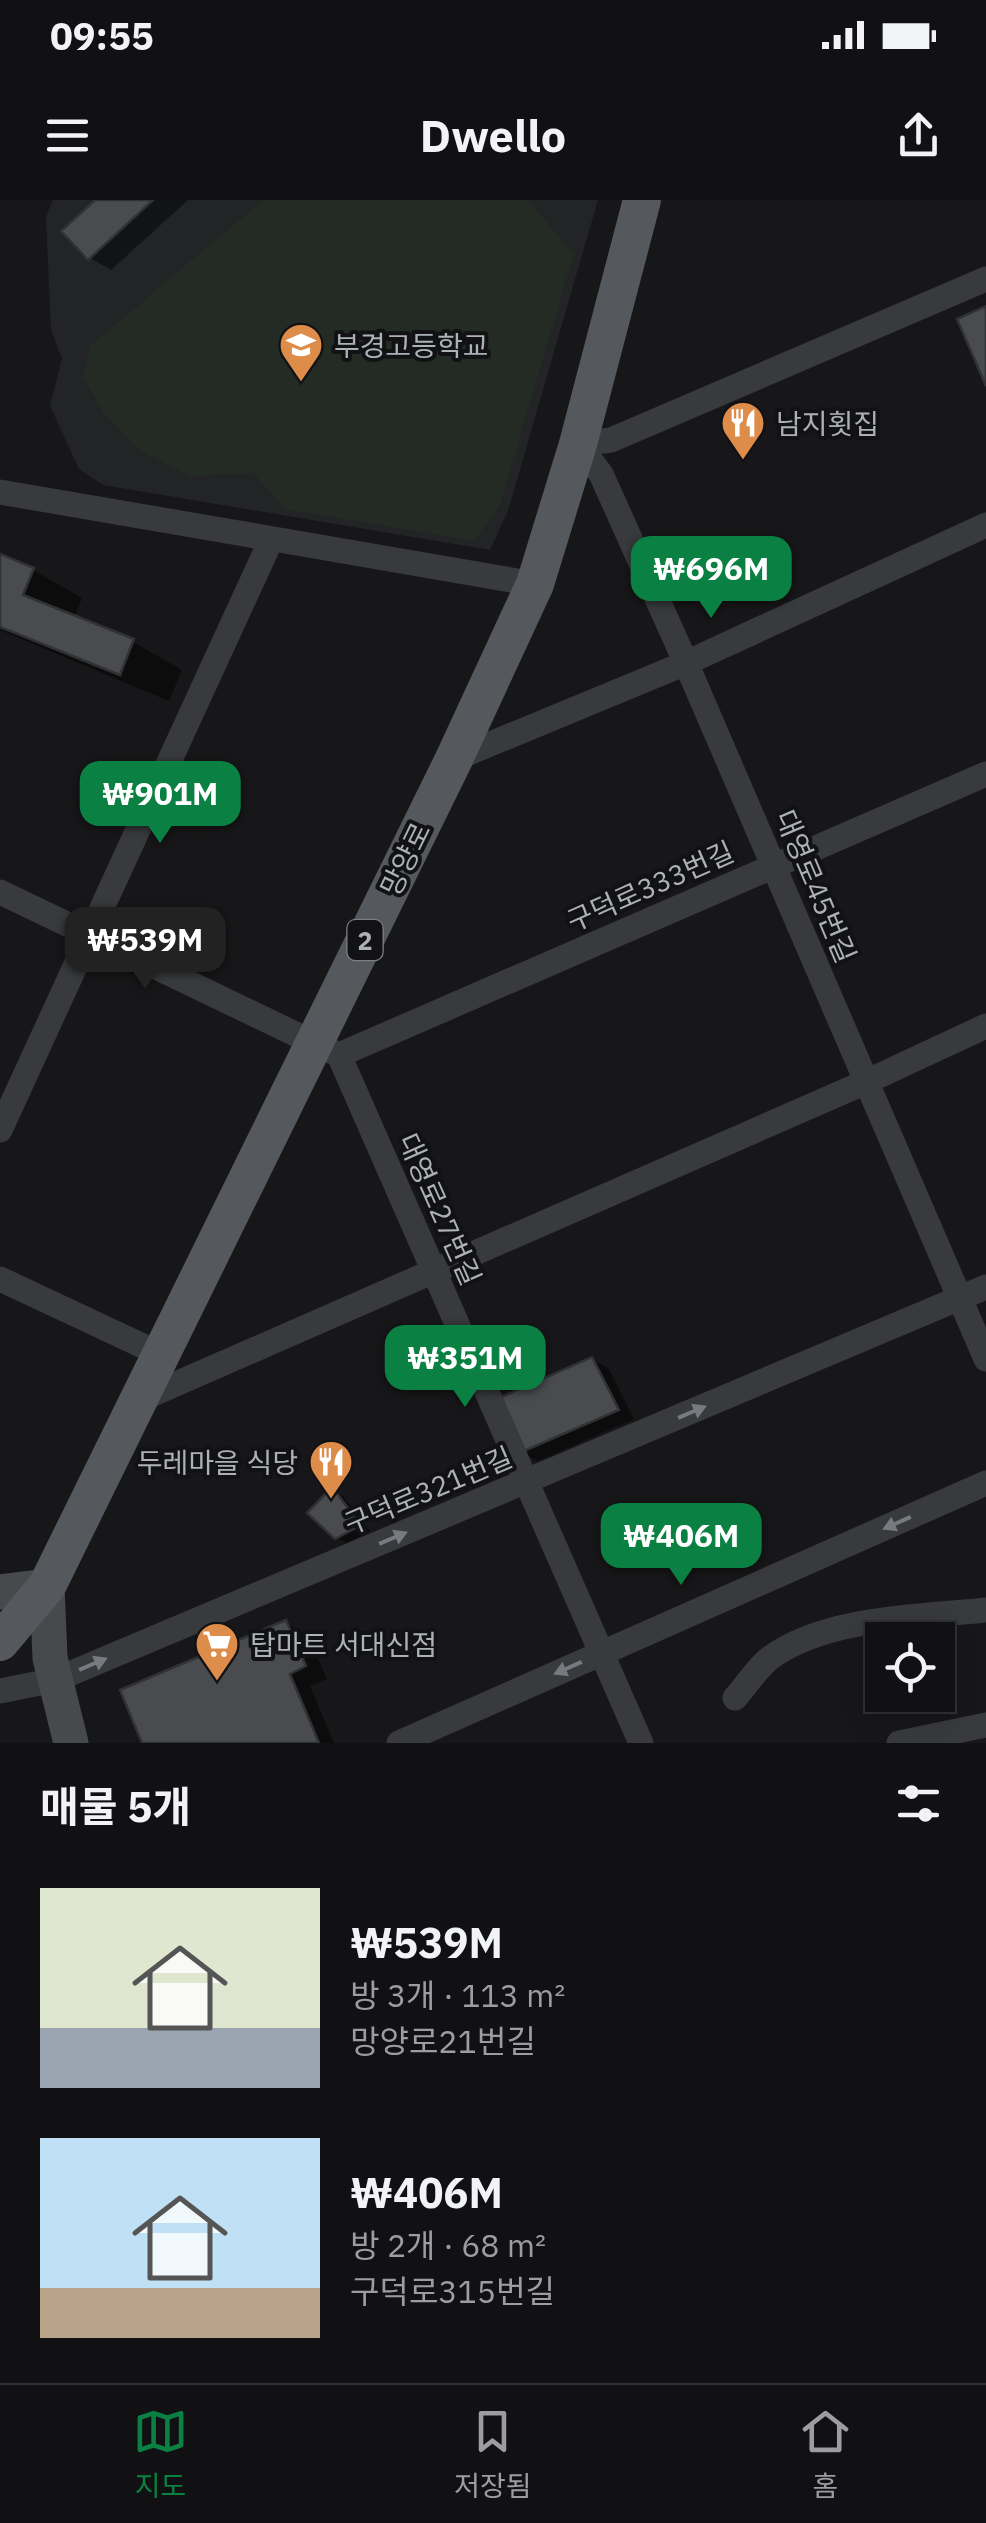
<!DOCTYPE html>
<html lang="ko">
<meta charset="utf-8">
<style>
body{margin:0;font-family:"IBM Plex Sans","Noto Sans KR",sans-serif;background:#1e1f21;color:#f1f3f6;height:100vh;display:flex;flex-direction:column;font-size:38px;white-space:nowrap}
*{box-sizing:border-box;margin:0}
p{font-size:32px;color:#9c9da0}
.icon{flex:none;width:55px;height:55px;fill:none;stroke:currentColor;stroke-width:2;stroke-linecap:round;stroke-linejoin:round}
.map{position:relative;height:1543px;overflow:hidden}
.panel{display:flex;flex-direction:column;background:#111113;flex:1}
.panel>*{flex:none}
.buttons{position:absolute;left:865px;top:1422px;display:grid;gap:20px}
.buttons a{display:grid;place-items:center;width:90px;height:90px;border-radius:0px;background:#111113;box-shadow:0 5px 25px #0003,0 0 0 2px #303133;font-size:50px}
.price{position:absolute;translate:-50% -85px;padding:0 22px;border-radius:20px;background:#0b8043;color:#fff;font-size:32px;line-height:65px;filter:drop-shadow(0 2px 5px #0008)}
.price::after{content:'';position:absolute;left:50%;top:60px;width:30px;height:22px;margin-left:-15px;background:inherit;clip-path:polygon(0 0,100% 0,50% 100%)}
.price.on{background:#222;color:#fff}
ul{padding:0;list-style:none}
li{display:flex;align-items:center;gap:30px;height:250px;padding:0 40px}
li span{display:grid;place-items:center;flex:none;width:280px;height:200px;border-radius:0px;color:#555}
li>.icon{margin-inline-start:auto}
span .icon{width:120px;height:120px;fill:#fffc;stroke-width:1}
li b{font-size:42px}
h2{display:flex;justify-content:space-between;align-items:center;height:120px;padding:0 40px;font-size:42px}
.status{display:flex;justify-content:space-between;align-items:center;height:70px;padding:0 50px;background:#111113;direction:ltr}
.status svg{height:28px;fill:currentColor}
header{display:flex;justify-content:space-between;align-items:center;height:130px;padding:0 40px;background:#111113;font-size:45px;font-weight:700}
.menu{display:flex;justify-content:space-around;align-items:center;height:140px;border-top:2px solid #303133;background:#111113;font-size:28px;color:#9c9da0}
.menu a{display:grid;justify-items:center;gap:5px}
.menu .on{color:#0b8043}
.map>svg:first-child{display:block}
</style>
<div class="status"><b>09:55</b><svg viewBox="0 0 49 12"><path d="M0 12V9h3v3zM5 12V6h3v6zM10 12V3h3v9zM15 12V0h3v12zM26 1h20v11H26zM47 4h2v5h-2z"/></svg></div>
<header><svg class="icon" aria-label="menu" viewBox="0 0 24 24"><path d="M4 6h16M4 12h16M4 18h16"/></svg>Dwello<svg class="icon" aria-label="share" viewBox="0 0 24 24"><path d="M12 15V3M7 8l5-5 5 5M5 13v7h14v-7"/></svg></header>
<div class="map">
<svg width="986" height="1543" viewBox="0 0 986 1543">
<rect width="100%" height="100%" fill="#171719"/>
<path fill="#232426" d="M53,0H598L508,311L490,350L103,285L79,269L50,206L62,159L51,130L46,17Z"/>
<path fill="#242a24" d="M263,0H528L574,54L499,308L474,341L285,309L253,273L190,276L139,250L103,213L83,176L91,145Z"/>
<path fill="#0007" d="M99,0H188L111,70L90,58Z
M0,357L33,370L82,398L74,418L133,442L182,470L169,501L0,430Z
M592,1159L609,1169L634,1219L538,1261L521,1252Z
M332,1290L343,1296L370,1331L347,1343L336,1337Z
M286,1423L308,1436L327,1479L310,1486L334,1543H145Z"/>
<path fill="#494b4e" stroke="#313234" stroke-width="2.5" d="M95,0H153L88,60L61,31Z
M986,106V186L957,119Z
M0,354L34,368L23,395L134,439L120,475L0,427Z
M592,1157L619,1210L519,1253L499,1198Z
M332,1287L361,1325L335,1339L307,1313Z
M286,1420L306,1466L290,1474L319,1543H142L120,1490Z"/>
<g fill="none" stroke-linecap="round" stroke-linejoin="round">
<path stroke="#383a3d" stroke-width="25" d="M986,79L611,240L578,244L601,274L686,463L986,1159
M0,292L535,384
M454,559L686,463L986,325
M0,692L339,855L641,1543
M339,855L986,574
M0,930L271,340
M0,1079L160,1154
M137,1201L868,881L986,826
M0,1491L55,1480L986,1087
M735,1498C746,1486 757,1468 770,1458C826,1417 919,1417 986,1410
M399,1543L986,1283
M899,1543L986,1525"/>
<path stroke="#474a4d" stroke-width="35" d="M0,1392L47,1386L50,1458L71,1543"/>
<path stroke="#55585c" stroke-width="38" d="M0,1442L47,1386L454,559L535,384L578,244L642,0"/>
</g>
<defs><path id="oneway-solid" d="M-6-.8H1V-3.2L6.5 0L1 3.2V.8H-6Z" transform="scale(2.5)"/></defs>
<g fill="#777b80">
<use href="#oneway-solid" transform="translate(692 1212) rotate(-23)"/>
<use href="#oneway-solid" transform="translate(897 1323) rotate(156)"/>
<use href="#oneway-solid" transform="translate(393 1338) rotate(-23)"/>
<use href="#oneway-solid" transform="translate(93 1464) rotate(-23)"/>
<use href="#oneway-solid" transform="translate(568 1468) rotate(156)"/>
</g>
<defs>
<symbol id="school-pin" viewBox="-11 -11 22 30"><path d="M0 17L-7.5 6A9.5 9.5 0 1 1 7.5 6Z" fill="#de8c4a" stroke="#121214"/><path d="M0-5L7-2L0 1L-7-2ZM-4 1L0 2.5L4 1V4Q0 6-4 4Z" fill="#fff"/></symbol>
<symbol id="restaurant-pin" viewBox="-11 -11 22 30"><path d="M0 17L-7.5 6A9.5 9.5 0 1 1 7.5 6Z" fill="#de8c4a" stroke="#121214"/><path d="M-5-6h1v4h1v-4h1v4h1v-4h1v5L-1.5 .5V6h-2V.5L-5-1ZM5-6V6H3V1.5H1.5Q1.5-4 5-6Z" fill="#fff"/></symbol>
<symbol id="supermarket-pin" viewBox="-11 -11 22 30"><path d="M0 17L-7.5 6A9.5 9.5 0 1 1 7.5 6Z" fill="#de8c4a" stroke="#121214"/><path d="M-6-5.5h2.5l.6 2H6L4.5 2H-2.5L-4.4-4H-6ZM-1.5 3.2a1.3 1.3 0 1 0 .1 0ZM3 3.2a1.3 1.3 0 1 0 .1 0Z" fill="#fff"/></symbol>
</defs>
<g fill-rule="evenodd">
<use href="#school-pin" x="276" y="120" width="50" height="68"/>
<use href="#restaurant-pin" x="718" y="198" width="50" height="68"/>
<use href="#restaurant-pin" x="306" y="1237" width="50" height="68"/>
<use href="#supermarket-pin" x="192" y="1419" width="50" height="68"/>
</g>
<g text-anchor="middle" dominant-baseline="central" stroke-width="8" stroke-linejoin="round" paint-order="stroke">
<rect fill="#121214" stroke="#7d8186" stroke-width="2.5" x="347.5" y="720" width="35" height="40" rx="8"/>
<g font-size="25" font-weight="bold" fill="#abb1b7">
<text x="365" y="740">2</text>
</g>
<g font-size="28" fill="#abb1b7" stroke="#121214" text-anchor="start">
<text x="334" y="145">부경고등학교</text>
<text x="776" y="223">남지횟집</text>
<text x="298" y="1262" text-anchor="end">두레마을 식당</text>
<text x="250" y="1444">탑마트 서대신점</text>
</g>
<g font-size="28" fill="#abb1b7" stroke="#121214">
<text transform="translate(405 659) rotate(-64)">망양로</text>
<text transform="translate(650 686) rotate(-24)">구덕로333번길</text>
<text transform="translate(816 686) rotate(67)">대영로45번길</text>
<text transform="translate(440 1009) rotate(66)">대영로27번길</text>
<text transform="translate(428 1290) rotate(-23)">구덕로321번길</text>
</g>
</g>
</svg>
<div class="buttons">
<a><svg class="icon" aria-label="locate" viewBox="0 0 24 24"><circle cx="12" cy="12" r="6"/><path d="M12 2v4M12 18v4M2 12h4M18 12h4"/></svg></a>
</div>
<b class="price" style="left:711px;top:421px">₩696M</b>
<b class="price" style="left:160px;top:646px">₩901M</b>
<b class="price on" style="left:145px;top:792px">₩539M</b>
<b class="price" style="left:465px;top:1210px">₩351M</b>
<b class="price" style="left:681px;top:1388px">₩406M</b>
</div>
<section class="panel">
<h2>매물 5개<svg class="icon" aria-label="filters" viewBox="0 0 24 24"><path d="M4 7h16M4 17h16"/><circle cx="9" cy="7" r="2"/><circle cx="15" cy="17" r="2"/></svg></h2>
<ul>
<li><span style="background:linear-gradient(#dfe7d0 70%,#9aa5b1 0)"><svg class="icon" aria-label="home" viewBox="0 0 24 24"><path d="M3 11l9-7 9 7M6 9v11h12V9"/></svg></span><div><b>₩539M</b><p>방 3개 · 113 m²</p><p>망양로21번길</p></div></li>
<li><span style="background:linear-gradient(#bfe0f5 75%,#b9a48a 0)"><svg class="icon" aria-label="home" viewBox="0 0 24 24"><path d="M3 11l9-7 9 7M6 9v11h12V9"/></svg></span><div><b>₩406M</b><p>방 2개 · 68 m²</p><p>구덕로315번길</p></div></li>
</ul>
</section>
<nav class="menu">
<a class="on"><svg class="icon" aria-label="map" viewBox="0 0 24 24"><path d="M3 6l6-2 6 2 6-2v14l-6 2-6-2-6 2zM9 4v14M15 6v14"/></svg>지도</a>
<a><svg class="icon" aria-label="saved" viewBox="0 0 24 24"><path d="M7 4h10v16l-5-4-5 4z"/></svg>저장됨</a>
<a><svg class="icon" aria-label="home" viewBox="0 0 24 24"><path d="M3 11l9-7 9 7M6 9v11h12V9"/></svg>홈</a>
</nav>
